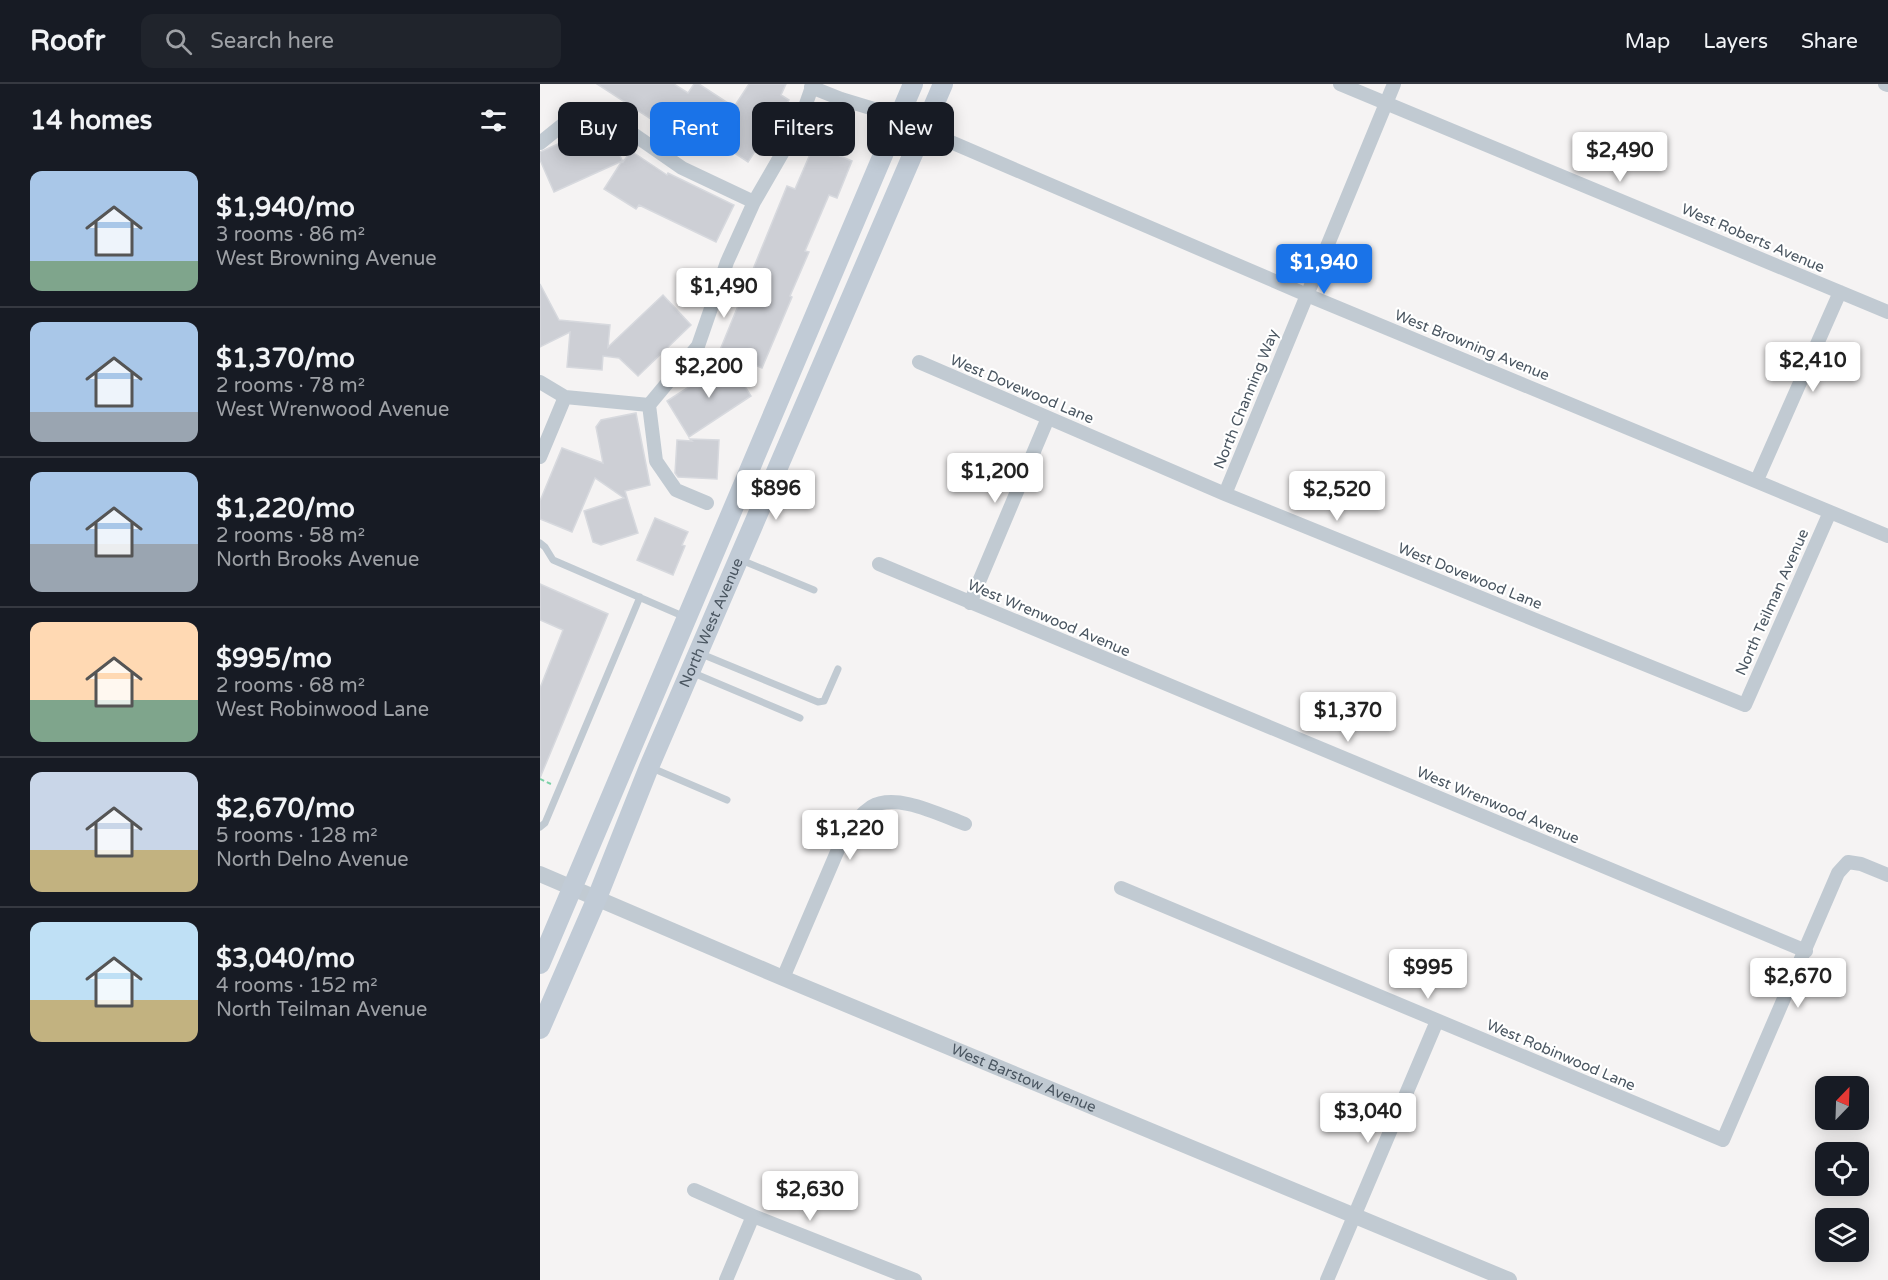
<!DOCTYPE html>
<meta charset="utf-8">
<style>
body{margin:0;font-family:"Varela Round",sans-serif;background:#20242c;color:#f1f3f6;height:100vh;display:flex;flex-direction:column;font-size:22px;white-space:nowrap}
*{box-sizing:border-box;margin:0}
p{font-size:20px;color:#9ea1a6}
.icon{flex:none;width:33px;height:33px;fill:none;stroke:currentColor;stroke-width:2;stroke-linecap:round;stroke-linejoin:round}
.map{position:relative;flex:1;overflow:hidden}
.panel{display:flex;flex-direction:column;background:#171b24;width:540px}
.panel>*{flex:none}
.top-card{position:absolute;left:18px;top:18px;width:570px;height:54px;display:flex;gap:12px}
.needle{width:39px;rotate:23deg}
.controls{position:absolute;left:1275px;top:992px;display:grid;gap:12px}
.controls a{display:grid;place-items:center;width:54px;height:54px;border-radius:12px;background:#171b24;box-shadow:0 3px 15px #0003;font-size:30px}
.price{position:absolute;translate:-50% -51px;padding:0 14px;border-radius:6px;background:#fff;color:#222;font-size:20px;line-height:39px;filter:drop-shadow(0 2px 3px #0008)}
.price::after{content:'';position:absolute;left:50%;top:36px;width:18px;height:14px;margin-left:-9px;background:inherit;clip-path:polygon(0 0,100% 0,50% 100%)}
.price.current{background:#1a73e8;color:#fff}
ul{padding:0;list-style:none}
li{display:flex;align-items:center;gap:18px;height:150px;padding:0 30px}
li+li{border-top:2px solid #363941}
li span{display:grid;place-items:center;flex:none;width:168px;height:120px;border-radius:12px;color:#555}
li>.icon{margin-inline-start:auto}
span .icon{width:72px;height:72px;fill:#fffc;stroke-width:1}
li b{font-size:26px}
h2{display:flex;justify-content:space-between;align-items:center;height:72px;padding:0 30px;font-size:26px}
.chip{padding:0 21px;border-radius:12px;background:#171b24;box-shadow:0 3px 15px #0003;font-size:21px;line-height:54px}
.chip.current{background:#1a73e8;color:#fff}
header{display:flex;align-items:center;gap:36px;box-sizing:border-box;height:84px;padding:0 30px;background:#171b24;border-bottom:2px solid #363941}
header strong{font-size:28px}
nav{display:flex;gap:33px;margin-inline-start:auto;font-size:21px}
.search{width:420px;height:54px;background:#20242c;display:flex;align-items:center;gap:15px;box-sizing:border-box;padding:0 21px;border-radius:12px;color:#9ea1a6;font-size:22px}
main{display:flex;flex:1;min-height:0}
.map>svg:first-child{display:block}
</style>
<header>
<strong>Roofr</strong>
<div class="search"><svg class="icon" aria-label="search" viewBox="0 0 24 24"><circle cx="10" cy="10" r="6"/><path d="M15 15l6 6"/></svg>Search here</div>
<nav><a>Map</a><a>Layers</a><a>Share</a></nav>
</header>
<main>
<section class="panel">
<h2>14 homes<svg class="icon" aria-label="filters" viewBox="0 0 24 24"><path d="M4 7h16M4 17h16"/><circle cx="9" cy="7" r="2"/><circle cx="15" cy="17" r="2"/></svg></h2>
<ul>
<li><span style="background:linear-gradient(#a9c7e8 75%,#7fa58c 0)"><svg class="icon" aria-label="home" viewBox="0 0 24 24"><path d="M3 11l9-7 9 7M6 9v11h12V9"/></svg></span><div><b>$1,940/mo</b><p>3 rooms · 86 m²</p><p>West Browning Avenue</p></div></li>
<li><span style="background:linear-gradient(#a9c7e8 75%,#9aa5b1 0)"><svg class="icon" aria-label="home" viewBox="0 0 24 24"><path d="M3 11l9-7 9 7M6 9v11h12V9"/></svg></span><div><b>$1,370/mo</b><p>2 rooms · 78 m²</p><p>West Wrenwood Avenue</p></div></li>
<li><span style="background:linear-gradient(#a9c7e8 60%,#9aa5b1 0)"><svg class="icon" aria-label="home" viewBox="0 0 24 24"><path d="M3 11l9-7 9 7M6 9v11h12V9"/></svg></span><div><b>$1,220/mo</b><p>2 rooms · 58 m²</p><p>North Brooks Avenue</p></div></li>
<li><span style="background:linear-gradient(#ffd9b3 65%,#7fa58c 0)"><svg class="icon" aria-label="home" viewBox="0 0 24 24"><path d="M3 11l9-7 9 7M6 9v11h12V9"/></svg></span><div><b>$995/mo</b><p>2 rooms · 68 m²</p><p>West Robinwood Lane</p></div></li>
<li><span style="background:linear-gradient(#c9d6e8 65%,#c2b280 0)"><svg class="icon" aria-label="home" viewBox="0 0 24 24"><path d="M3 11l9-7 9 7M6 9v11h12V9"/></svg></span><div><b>$2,670/mo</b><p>5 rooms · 128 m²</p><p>North Delno Avenue</p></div></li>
<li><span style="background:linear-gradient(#bfe0f5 65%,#c2b280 0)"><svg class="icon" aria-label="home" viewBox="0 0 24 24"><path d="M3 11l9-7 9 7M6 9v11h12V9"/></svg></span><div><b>$3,040/mo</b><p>4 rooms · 152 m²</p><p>North Teilman Avenue</p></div></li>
</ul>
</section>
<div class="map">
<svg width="1348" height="1196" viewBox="0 0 1348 1196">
<rect width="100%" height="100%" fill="#f5f3f3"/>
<path fill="#cdcfd5" stroke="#d7d9de" stroke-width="1.5" d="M57,0H134L148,9L154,0H159L194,23L209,0H246L241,11L249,16L208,78L167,51L163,57L125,33L120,41Z
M53,44L67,45L83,78L91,67L127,91L128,89L194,121L176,158L99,121L96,125L64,105L82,77L14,108L0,76V68Z
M274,61L312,77L297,114L289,111L265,167L269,168L250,212L252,213L222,284L180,266L247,102L255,105Z
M0,200L19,236L70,241L68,263L123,211L151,241L98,292L79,274L63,272L62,286L27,283L30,248L0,263Z
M189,277L211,312L149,353L127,317Z
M96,329L110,401L85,407L98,449L61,461L53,458L44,427L84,414L55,394L32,448L0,435V417L22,364L63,379L56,343L61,336Z
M150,355L179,356L177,395L138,393L135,389L137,356L152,357Z
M115,434L148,448L142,461L145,462L133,491L97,476Z
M0,500L68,530L0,694V604L23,546L0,536Z"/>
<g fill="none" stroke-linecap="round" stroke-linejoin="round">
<path stroke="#7ad0a6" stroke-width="2" stroke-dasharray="4.5 3" stroke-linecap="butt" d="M0,695L11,700"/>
<path stroke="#c1cad2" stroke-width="7" d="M0,459L5,463L13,476L145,533
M201,476L274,506
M159,569L278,618L284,617L298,585
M151,588L260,634
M112,684L187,716
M0,743L5,739L100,513"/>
<path stroke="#c1cad2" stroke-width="14" d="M800,0L1348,228
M1345,0L1348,1
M271,3L301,15L334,25L767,211L1348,452
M0,59L31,34L73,36L142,84L214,118
M379,278L685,410L1205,621L1290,428
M0,298L25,313L109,321L158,262L187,178L214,118L259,40L273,0
M109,321L116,377L136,406L167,419
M0,373L25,313
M1217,396L1300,208
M685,410L854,0
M339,480L1266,867
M430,519L508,334
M581,804L1183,1056L1298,789L1308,778L1321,780L1348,791
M243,894L303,754C311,742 319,731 331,723C356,708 400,731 425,740
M154,1106L213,1132L375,1196
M186,1196L213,1132
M787,1196L897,937"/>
<path stroke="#c1cad2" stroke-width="16" id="s1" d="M0,790L243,894L969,1196"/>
<g stroke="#c1cbd6" stroke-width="20">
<path d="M0,880L373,0"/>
<path id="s2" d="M0,945L57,814L109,683L403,0"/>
</g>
</g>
<g text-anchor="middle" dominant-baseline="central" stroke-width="4.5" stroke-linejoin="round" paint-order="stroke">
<g font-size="15" fill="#4a5661" stroke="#fff">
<text transform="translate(1213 154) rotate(23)">West Roberts Avenue</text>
<text transform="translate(932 261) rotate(22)">West Browning Avenue</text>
<text transform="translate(482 305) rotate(23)">West Dovewood Lane</text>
<text transform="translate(706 315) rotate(-68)">North Channing Way</text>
<text transform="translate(930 492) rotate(22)">West Dovewood Lane</text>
<text transform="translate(1232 518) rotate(-66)">North Teilman Avenue</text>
<text transform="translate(509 534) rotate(23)">West Wrenwood Avenue</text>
<text stroke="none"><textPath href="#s2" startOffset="441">North West Avenue</textPath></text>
<text transform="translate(958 721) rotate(23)">West Wrenwood Avenue</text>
<text transform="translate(1021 971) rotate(23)">West Robinwood Lane</text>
<text stroke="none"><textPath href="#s1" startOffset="525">West Barstow Avenue</textPath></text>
</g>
</g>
</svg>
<div class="controls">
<a><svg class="needle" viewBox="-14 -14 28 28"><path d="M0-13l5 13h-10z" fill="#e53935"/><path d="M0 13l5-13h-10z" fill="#9ea1a6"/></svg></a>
<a><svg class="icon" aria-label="locate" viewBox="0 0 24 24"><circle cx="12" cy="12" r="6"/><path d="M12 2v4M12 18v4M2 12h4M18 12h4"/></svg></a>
<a><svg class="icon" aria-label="layers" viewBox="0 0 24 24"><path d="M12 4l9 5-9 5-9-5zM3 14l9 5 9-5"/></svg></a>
</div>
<b class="price" style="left:1080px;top:99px">$2,490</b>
<b class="price current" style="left:784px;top:211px">$1,940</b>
<b class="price" style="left:184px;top:235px">$1,490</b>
<b class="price" style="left:1273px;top:309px">$2,410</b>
<b class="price" style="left:169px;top:315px">$2,200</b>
<b class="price" style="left:455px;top:420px">$1,200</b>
<b class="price" style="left:236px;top:437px">$896</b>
<b class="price" style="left:797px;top:438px">$2,520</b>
<b class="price" style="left:808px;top:659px">$1,370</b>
<b class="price" style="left:310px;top:777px">$1,220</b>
<b class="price" style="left:888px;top:916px">$995</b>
<b class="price" style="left:1258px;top:925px">$2,670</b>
<b class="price" style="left:828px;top:1060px">$3,040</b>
<b class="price" style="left:270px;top:1138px">$2,630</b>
<div class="top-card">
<a class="chip">Buy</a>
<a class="chip current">Rent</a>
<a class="chip">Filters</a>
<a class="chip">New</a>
</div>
</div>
</main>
